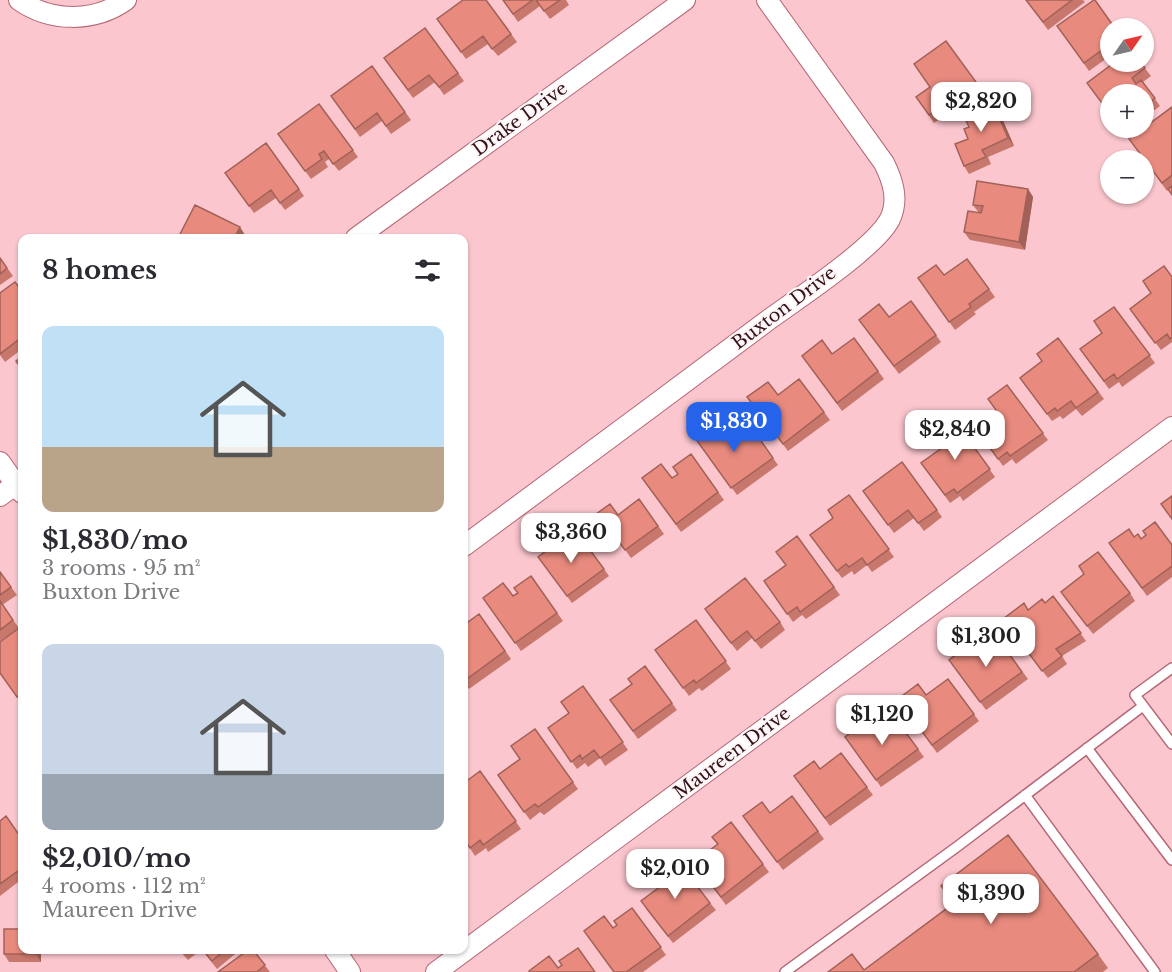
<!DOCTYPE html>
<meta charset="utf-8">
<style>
body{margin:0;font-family:"Libre Baskerville",serif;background:#f7f7f7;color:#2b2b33;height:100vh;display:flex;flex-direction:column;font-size:22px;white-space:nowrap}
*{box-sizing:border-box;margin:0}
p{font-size:20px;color:#7c7c81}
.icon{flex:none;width:33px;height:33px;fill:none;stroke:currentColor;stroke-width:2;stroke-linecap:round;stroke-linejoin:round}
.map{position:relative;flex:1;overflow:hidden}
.panel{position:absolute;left:18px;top:234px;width:450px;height:720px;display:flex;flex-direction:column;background:#fff;border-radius:12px;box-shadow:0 2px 4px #0004}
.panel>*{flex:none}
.needle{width:39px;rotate:56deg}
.controls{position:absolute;left:1100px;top:18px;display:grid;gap:12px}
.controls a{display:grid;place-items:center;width:54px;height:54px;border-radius:50%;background:#fff;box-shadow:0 2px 4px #0004;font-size:30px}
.price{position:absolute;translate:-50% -51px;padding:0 14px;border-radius:12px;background:#fff;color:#222;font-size:20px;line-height:39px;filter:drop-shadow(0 2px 3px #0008)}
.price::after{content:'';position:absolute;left:50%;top:36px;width:18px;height:14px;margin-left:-9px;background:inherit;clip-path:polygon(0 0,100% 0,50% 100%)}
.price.on{background:#2563eb;color:#fff}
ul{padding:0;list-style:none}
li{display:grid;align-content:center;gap:12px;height:318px;padding:0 24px}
li span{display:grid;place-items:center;height:186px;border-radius:12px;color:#555}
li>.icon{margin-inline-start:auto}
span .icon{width:108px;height:108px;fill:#fffc;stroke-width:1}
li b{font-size:26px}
h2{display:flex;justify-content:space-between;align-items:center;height:72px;padding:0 24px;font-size:26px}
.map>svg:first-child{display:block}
</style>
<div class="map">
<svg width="1172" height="972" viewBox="0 0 1172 972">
<rect width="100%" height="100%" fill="#fbc6ce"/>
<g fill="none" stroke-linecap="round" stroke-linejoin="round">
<defs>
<path id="service" d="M1172,668L1135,695L1172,744
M1087,748L1172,860
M1025,795L1155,972
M785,972L958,846L1143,706"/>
<path id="minor" d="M19,0C50,22 94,23 126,0
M356,238L685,0
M0,462L22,493
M0,496L16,484
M464,546C566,471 669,394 771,318C799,298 876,247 890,219C899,200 893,181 884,163L767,0
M335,950L350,972
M436,972L1172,427"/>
</defs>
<use href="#service" stroke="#b46675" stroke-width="12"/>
<use href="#minor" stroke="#b46675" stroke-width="22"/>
<use href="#service" stroke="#fff" stroke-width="9"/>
<use href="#minor" stroke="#fff" stroke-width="20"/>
</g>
<path fill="#c8776c" d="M486,0L517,42L498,56L488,44L466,59L437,19Z
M503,0H566L569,5L550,19L540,6L518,22Z
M1026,0H1083L1085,2L1048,30Z
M1095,0L1116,28H1110V56L1089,71L1057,26Z
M425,28L464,81L444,95L435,82L413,98L384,58Z
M946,41L981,90L934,123L916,97L930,87Z
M1140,62L1151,76L1143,82L1160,106L1143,119V94H1110Z
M372,66L411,120L391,134L382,121L360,137L331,96Z
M992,101L998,109L1014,146L988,157L991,164L969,174L964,166L969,127Z
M319,104L358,157L339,171L329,159L325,162L328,167L311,179L278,134Z
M1172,107V195L1168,190L1167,191L1129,139Z
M1120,128H1132L1124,133Z
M266,143L304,196L285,210L276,198L254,213L225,173Z
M1028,189L1033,197L1025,250L970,240L964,232L979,213L973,205Z
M0,258L13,276L0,285Z
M967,259L995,297L974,312L976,314L955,330L918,278L944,275Z
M1172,277V342L1161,350L1130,309Z
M22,291V349L5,362L0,355V293Z
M911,301L941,342L899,374L859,320L889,317Z
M1114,307L1155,363L1122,387L1119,382L1109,389L1080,349L1102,333Z
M854,338L884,379L842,411L802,356L832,354Z
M1058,338L1104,399L1082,416L1076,409L1063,419L1060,416L1052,421L1020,378L1042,361Z
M799,379L830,420L788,451L747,397L778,395Z
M1007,385L1048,440L1016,464L1012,459L1003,466L974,426L995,410Z
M955,421L995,477L963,501L960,496L950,503L921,463L943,447Z
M750,425L778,465L737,495L695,438L728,441Z
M691,454L724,500L681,532L642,478H672L678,474Z
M902,462L942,517L924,531L914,518L894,533L863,491Z
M849,495L894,557L872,572L867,565L854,575L852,571L842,578L810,535L833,518Z
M639,499L664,534L631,558L618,540L611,545L592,517L618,515Z
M1146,535L1172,545V577L1147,596L1109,543L1134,537L1141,539Z
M797,536L840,595L806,619L802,615L793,622L764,581L786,566Z
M582,539L609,576L572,603L538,557L573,546Z
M0,572L17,595L2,605L19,628L0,641Z
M1084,574L1130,593L1135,601L1093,634L1066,599Z
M531,576L563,621L521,651L483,598L513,596L518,593Z
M1053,596L1086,641L1062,656L1067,664L1048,678L1008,627L1028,610L1045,603Z
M479,614L511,659L469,689L464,681L466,631Z
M710,617L780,622L785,630L761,649L752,638L737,651Z
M696,620L731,669L702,691L699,688L689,696L655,650Z
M22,626V704L0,674Z
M997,637L1028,679L986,710L949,660L975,653Z
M645,666L677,710L638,739L610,700L632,684Z
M948,679L979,721L937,753L898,699L926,695Z
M583,686L628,750L605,766L600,758L588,767L585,763L577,769L548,728L569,713Z
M892,714L924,757L881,787L845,737L871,730Z
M535,729L578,789L544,815L540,812L530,820L498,775L520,759Z
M841,753L873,795L830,826L794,776L820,769Z
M480,771L521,829L488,852L486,848L475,856L464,839L467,800Z
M792,796L824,839L783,870L743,816L770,813Z
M0,821L22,839V879L0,896Z
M712,837L763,864L769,872L726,905L700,870L717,844Z
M941,886L1098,954L1108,968L1103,972H828L864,970L953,903Z
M710,903L716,910L673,943L646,909Z
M632,908L666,955L643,972H613V928L617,925Z
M22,950H68V954H41V962H9L4,954Z
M179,950H201L188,960Z
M202,950H240L217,969Z
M253,950L270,972H218Z"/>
<path fill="#a26158" d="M992,101L998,109L1014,146L1008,138Z
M1028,189L1033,197L1025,250L1019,242Z
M240,227L245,235L243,238H234Z
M35,950H38L41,954V962L36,954Z"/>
<path fill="#e88a7e" stroke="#a26158" stroke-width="1.5" d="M463,0H486L511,34L492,49L483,36L461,52L437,19Z
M503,0H533L513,14Z
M536,0H560L544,11Z
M1026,0H1072L1043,22Z
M1094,0H1095L1114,27L1112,28H1110V30L1106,33L1110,38V44L1084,63L1057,26Z
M425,28L458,73L439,87L429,75L408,90L384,58Z
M946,41L976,82L929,115L916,97L930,87L914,64Z
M1115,62H1140L1145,68L1132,78L1136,84L1141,80L1155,98L1143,107V94H1110V114L1087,83Z
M372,66L405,112L386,126L377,113L355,129L331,96Z
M992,101L1008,138L982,150L986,157L964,166L955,144L968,139L964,129L969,127L963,114Z
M319,104L353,150L333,164L324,151L319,154L322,159L305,171L278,134Z
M1172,107V175L1162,183L1129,139Z
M266,143L299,189L280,203L271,190L249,206L225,173Z
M977,181L1028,189L1019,242L964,232L968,211L981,213L983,206L973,205Z
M1172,186V195L1168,189Z
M195,205L240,227L234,238H178Z
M0,258L7,268L0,274Z
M967,259L989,289L969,304L971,307L949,322L918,278L936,265L944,275Z
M1164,266L1172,277V337L1170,339L1167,334L1155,343L1130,309L1151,293L1143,281Z
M15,282L22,291V337L0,354V293Z
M911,301L936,335L894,366L859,320L879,304L889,317Z
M1114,307L1150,355L1117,379L1114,374L1104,381L1080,349L1102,333L1094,321Z
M854,338L878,371L837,403L802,356L822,340L832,354Z
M1058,338L1098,392L1076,408L1071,401L1057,411L1055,408L1047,414L1020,378L1042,361L1037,354Z
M22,356V369L16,361Z
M799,379L824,412L783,444L747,397L768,382L778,395Z
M1007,385L1043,433L1010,456L1007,452L998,459L974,426L996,410L988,399Z
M955,421L990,469L957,493L954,489L945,495L921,463L943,447L935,436Z
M715,423L728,441L750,425L773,458L731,488L695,438Z
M691,454L718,492L676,524L642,478L661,464L672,478L678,474L673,467Z
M902,462L937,510L918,523L908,510L888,525L863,491Z
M849,495L889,549L867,565L862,558L849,567L846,564L837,571L810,535L833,518L828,510Z
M1172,496V519L1161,504Z
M639,499L658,526L625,550L612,532L606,537L592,517L610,504L618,515Z
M1155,522L1172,545V566L1142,588L1109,543L1129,529L1134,537L1138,534L1141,539L1146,535L1143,531Z
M566,536L573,546L582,539L604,569L567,596L538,557Z
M797,536L834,587L800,612L797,607L787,614L764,581L786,565L776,552Z
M1098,552L1130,593L1087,626L1061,592L1084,574L1079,566Z
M0,572L11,587L0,595Z
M531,576L557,613L515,643L483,598L503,583L513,596L518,593L514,588Z
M745,578L780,622L755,641L747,631L731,643L705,609Z
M1053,596L1081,633L1056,649L1062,656L1042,671L1003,619L1024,603L1028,610L1042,599L1045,603Z
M0,601L13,620L0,630Z
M479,614L505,651L464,681V632L466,631L464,627V625Z
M696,620L726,661L696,683L694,680L683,688L655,650Z
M22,626V693L17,697L0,673V642Z
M997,637L1022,672L980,702L949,660L969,645L975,653Z
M645,666L672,703L633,731L610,700L632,684L628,679Z
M948,679L974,714L932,745L898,699L918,684L926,695Z
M583,686L623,742L600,758L594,750L582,759L580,755L571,762L548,728L569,713L561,702Z
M892,714L918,749L876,780L845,737L865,722L871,730Z
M535,729L573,782L538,807L535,804L524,812L498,775L520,759L511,746Z
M841,753L867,787L825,818L794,776L814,761L820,769Z
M480,771L516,821L483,845L480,840L470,848L464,839V802L467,800L464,795V783Z
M792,796L818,831L777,862L743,816L762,802L770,813Z
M6,816L22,839V868L0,884V821Z
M731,822L763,864L721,897L694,862L718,844L712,837Z
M1008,835L1098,954L1074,972H828L852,954L864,970L954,903L941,886Z
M678,861L710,903L668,936L641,901L665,883L659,876Z
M632,908L661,947L626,972H614L584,931L604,916L613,928L617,925L614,921Z
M4,929H22V950H35L36,954H4Z
M578,948L595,972H530L529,971L549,956L558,968L562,965L559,961Z
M203,950H225L212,961Z
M248,950H253L265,965L257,972H218Z"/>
<g text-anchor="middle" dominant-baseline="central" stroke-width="4.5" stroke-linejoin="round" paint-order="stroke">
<g font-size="18" fill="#321319" stroke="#fef5f6">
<text transform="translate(520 119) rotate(-36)">Drake Drive</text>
<text transform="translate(784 308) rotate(-37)">Buxton Drive</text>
<text transform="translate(732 753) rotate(-37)">Maureen Drive</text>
</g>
</g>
</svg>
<div class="controls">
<a><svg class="needle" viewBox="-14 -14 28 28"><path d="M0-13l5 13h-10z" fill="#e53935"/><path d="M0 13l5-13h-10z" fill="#7c7c81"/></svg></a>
<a>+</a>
<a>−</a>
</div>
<b class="price" style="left:981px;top:133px">$2,820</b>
<b class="price on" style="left:734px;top:453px">$1,830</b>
<b class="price" style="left:955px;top:461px">$2,840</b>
<b class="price" style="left:571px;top:564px">$3,360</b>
<b class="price" style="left:986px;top:668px">$1,300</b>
<b class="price" style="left:882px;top:746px">$1,120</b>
<b class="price" style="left:675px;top:900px">$2,010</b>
<b class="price" style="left:991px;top:925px">$1,390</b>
<section class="panel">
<h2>8 homes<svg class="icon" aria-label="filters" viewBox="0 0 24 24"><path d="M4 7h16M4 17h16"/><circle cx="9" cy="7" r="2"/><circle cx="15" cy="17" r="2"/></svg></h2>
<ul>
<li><span style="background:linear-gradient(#bfe0f5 65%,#b9a48a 0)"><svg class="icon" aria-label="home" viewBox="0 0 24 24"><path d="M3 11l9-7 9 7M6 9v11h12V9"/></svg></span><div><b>$1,830/mo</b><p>3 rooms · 95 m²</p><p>Buxton Drive</p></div></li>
<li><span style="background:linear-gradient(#c9d6e8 70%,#9aa5b1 0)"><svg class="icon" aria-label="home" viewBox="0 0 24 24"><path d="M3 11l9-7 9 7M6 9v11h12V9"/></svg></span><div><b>$2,010/mo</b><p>4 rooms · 112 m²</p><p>Maureen Drive</p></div></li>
</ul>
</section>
</div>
